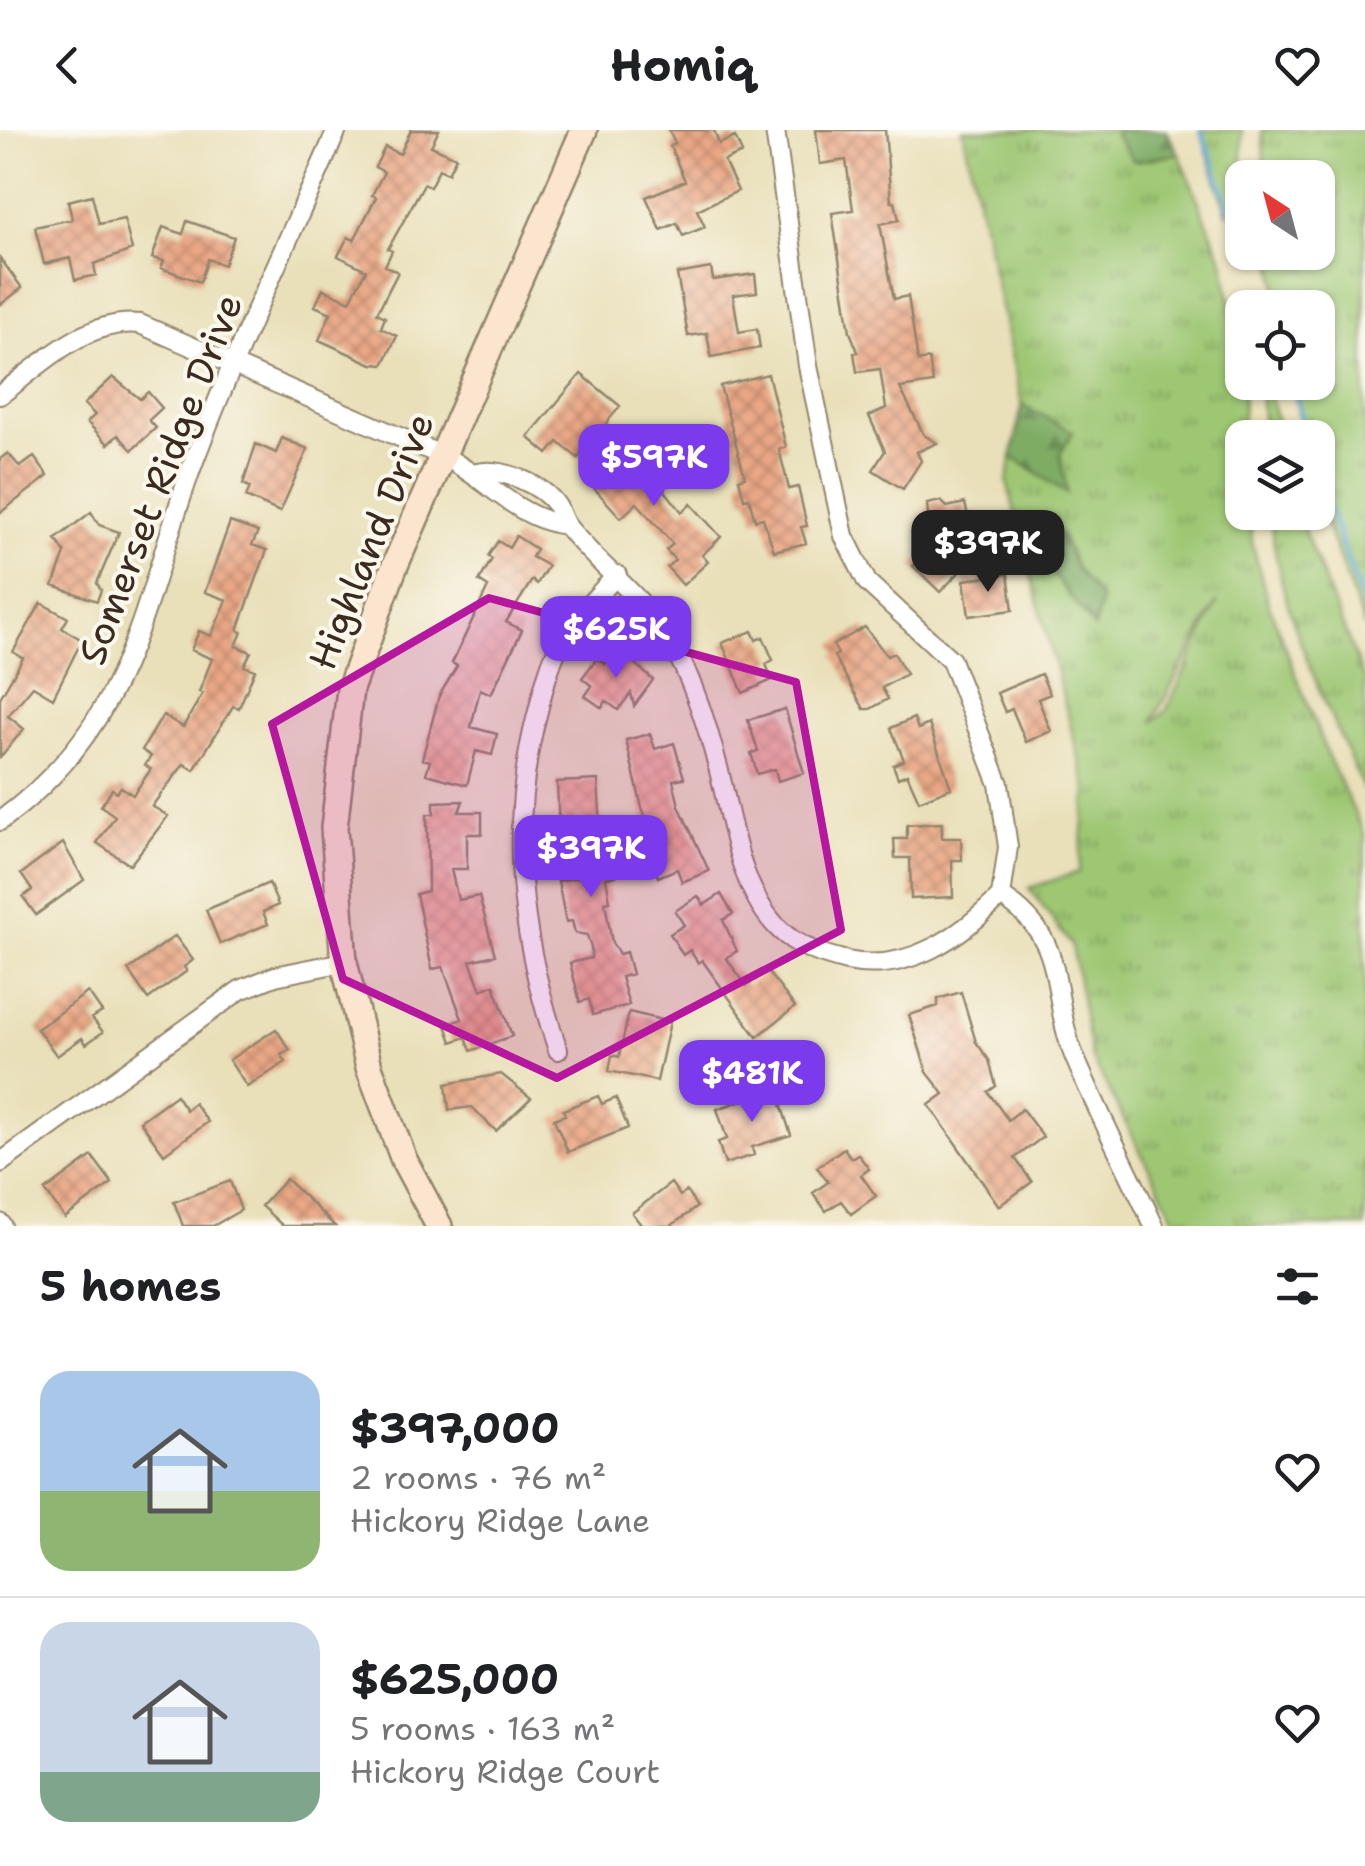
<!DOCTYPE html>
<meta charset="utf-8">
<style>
body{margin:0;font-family:"Shantell Sans",sans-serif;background:#f6f6f6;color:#202124;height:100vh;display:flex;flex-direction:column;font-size:38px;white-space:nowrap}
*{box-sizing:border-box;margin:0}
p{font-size:32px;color:#757577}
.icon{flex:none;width:55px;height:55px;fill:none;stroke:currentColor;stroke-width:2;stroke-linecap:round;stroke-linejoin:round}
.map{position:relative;height:1096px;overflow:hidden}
.details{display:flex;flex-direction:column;background:#fff;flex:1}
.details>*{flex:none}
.needle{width:65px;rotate:324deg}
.controls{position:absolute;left:1225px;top:30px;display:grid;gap:20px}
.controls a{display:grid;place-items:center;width:110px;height:110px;border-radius:20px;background:#fff;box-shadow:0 2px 8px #0004;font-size:50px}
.price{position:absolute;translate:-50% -85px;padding:0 22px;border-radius:20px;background:#7c3aed;color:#fff;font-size:32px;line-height:65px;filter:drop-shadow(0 2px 5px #0008)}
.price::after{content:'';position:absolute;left:50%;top:60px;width:30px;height:22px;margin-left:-15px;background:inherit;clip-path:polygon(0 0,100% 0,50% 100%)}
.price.on{background:#222;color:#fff}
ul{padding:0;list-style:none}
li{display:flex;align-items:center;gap:30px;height:250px;padding:0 40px}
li+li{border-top:2px solid #e0e0e0}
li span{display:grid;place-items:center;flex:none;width:280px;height:200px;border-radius:30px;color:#555}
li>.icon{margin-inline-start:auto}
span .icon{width:120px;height:120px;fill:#fffc;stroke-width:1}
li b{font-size:42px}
h2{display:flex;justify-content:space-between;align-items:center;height:120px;padding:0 40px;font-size:42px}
header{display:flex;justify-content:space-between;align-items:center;height:130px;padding:0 40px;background:#fff;font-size:45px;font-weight:700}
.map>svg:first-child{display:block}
</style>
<header><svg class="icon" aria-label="back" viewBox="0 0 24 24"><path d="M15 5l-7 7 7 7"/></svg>Homiq<svg class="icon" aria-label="heart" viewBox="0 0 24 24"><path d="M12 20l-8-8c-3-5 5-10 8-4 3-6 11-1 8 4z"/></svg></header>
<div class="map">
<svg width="1365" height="1096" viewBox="0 0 1365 1096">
<defs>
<pattern id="grass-tufts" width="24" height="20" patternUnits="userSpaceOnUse" patternTransform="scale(2.5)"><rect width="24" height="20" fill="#9dc773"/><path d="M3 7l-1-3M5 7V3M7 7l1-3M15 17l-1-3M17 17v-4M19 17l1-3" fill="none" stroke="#81a25e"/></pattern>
<pattern id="forest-firs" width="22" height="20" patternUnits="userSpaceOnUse" patternTransform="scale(2.5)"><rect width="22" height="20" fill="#7eac65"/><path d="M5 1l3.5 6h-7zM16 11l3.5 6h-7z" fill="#688c53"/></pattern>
<pattern id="building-cross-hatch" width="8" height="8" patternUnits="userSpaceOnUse" patternTransform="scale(2.5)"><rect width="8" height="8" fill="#eaa786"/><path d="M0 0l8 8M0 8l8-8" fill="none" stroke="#bf886d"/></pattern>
</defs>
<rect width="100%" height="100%" fill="#fbf7ec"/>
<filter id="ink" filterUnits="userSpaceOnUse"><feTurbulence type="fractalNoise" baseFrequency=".01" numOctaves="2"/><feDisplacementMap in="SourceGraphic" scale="20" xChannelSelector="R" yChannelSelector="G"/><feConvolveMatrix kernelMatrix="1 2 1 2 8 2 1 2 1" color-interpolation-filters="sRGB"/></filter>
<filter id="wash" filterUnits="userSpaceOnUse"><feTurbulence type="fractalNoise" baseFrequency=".0048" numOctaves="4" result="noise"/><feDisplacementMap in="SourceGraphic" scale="40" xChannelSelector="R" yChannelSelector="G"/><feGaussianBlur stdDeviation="2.25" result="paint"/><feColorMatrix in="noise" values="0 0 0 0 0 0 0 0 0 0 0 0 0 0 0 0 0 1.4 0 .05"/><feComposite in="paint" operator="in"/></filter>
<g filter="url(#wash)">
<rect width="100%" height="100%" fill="#e9e0ba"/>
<path fill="url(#grass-tufts)" stroke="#6c7848" stroke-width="2.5" fill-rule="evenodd" d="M963,0H1118L1115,5L1134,31L1179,24L1224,133L1243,253L1242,382L1250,383L1252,412L1268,473L1326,622L1365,705V1096H1179L1091,926L1072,816L1029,758L1079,742L1087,659L1007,352L1012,327L1066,362L1060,324L1073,302L1022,275ZM1217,473L1166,581L1152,592L1216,473Z
M1200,0H1242V72L1227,84Z
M1262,0H1365V498L1318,372V308L1303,307L1292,253L1318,252V178L1280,177L1272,123L1318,122V48L1265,47Z
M1259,253H1267L1281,307H1264Z
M1270,383H1297L1365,551V662C1326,575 1277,478 1270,383Z"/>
<path fill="url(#forest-firs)" stroke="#5c6b42" stroke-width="2.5" d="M1118,0H1166L1179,24L1134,31L1115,5Z
M1022,275L1073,302L1060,324L1067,363L1012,327Z
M1038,390L1062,406L1075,437L1101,470L1094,498L1052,443Z"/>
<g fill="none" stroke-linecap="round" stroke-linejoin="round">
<path stroke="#5fa8d7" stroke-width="5" d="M1201,0L1230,80
M1293,252L1306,308
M1318,348L1365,479"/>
</g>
<g id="blocks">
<path fill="url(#building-cross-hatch)" d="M411,0H439L431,16L456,27L448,43L439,39L430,57L424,54L388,119L392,121L385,136L398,142L377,183L385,187L381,198L397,206L383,235L372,234L319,210L331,183L315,176L323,159L350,171L366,140L338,126L348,107L354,110L376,67L372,65L384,42L375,37L385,17L400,24Z
M669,0H714L719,14L735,7L742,23L724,31L738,61L697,80L705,97L683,106L677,93L661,100L646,67L685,51L670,16L675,13Z
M816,0H885L891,72H895L899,90L880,94L894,169L908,166L918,231L929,229L933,253L900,258L924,305L937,313L917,322L921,331L903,359L873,340L885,321L869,286L886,278L880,239L857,242L854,223L858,222L850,202L832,83L853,80L846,30L820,34Z
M92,65L99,94L124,89L132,120L94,134L96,145L75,150L70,128L44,134L35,97L72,89L68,71Z
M187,91L234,107L224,135L208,129L200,152L161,138L164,131L152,128L163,97L183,104Z
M0,128L22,158L0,175Z
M711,138L713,150L755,144L757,162L733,165L739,202L757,199L760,218L711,227L707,203L688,206L677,144Z
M581,244L620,276L578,328L558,312L548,324L528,307Z
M768,244L786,317L779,319L789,359L798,357L807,396L801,397L806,413L774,421L763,388L755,390L749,368L744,369L739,349L745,347L720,256Z
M113,247L140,269L148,262L162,278L149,290L156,298L132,320L118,305L108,314L87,292L95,285L84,274Z
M282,308L308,319L280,382L246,367L250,357L243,354L256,314L276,323Z
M625,311L682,382L691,374L721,407L702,425L708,432L683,455L667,437L675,430L666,420L673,414L637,373L621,388L584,347Z
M8,323L20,337L34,327L48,346L0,383V329Z
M941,371L947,377L965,373L968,386L978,384L983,410L970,412L973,428L940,462L913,436L931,418L927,374Z
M91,382L99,395L119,402L97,453L101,460L97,471L53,456L65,423L56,409Z
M230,392L258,402L252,415L267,420L238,500L242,502L236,516L251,522L244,536L255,540L239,578L233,576L194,640L184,634L152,676L168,686L130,735L97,713L115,686L101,676L112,659L117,662L121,657L133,665L151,639L145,635L151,626L142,620L163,585L183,597L203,563L199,562L212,529L191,520L199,501L211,506L227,470L205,462Z
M516,406L536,419L532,427L548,436L537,454L532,450L506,492L522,500L491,564L480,559L471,597L497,604L492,625L476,621L467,655L426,644L430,631L422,629L439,566L457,536L452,533L488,457L479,451L492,429L488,426L498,411L509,418Z
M1008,444L1013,480L969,486L964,450Z
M41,473L68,488L62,498L82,510L53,568L33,556L8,586L24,599L0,627V568L23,528L13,522Z
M865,497L887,526L894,523L906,544L882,558L888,569L870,579H864L834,526L838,524L833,515Z
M752,501L756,510L763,507L773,530L766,534L772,550L743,563L722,513Z
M617,517L653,550L634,576L631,563L618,580L606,571L602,578L585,566L592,556L582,548L597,528L605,534Z
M1041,544L1050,564L1038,569L1051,601L1026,612L1012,579L1005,582L997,563Z
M785,579L804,643L778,651L775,639L757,644L751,623L758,621L748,590Z
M914,588L918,599L929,594L951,658L919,671L907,644L898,648L893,635L904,630L891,598Z
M650,604L655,619L674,613L684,648L673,650L679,676L709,741L682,752L677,739L658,747L648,724L658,720L642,678L626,610Z
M598,650L603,733L613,731L616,746L606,748L610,771L605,772L612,813L619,824L626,822L632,844L621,847L629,875L593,885L589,869L580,872L570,833L591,828V818L587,805L575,803L572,791L566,792L558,751L580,747L576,701L559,702L557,652Z
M463,671L459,682H482V704H467V739H451L458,770L479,766L495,825L470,831L481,860L494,855L512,906L471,921L466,907L452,912L446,895L462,889L443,837L432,839L416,764L428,761L427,684H434V672Z
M942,693V708H961L962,730H952L953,767L911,769L910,728H895L894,709H907V695Z
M63,713L84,750L36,785L23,767L32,760L21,744Z
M269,753L278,775L263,782L268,794L220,814L206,780Z
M721,764L733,784L723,790L737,821L726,828L747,856L767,841L795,877L757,907L702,830L698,833L690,820L683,825L670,804L684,795L675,781L698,766L704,775Z
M175,806L193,830L184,837L187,841L148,869L128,840Z
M88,862L102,882L92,888L103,902L86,914L82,908L57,926L37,899Z
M961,862L976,912L989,930L996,956L988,962L1008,990L1022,979L1043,1007L1015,1028L1032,1052L999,1076L929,975L944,964L927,942L909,885L938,876V869Z
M629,882L670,892L657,951L609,941L612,925L619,927Z
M276,899L290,920L281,925L286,932L247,957L229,930Z
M501,944L531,968L496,1001L472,977L449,980L446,954Z
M776,959L791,1005L752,1017L754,1025L725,1034L718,1012L727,1009L717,979Z
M176,965L186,980L194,973L208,992L164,1024L140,991Z
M598,966L602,974L616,968L628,998L568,1022L554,989L565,985L563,980Z
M844,1018L851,1028L858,1024L869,1039L861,1045L876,1066L851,1084L841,1071L826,1081L813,1063L828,1052L817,1037Z
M92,1026L112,1053L65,1088L45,1061Z
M286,1049L335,1096H283L261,1076Z
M230,1051L241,1080L213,1096H183L174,1072Z
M671,1053L680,1066L686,1061L697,1077L671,1096H642L632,1083Z"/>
</g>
</g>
<g filter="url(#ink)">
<use href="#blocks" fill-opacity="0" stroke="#92856c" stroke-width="2.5"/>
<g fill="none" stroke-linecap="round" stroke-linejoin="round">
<defs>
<path id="street" d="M775,0L808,236L844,406L867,452L951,530L999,654L1008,717L1001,766
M0,265C41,235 85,188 140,194L443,326C486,347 516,389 566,395
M477,343C501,337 542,354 557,376C561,382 562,390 567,396C600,438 646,468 673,516C694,553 707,595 718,637C732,689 738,758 779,799C797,817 823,825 847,831C908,844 961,806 1001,766
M0,691C138,590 141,470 197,323C239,213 290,107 337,0
M1001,766C1071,810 1048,864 1075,928C1099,985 1128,1040 1154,1096
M558,920C520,808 507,696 538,581C543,560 549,535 559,516C574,489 596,467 617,445
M0,1033L240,860L275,846L344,832
M0,1093L2,1096"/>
<path id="secondary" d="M439,1096L404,1030L369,937L344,832L334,698L350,559L393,440L584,0"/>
</defs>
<use href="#street" stroke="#92856c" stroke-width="22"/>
<use href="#secondary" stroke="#92856c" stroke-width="30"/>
<use href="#street" stroke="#fff" stroke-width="18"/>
<use href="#secondary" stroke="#fbe5cf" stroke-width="25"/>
</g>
</g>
<path fill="#b5179e" fill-opacity="0.2" stroke="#b5179e" stroke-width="8" stroke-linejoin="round" d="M489,468L796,552L841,800L557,948L343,849L272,594Z"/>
<g text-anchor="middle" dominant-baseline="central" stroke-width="8" stroke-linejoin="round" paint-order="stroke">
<g font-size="38" fill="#3b2a1e" stroke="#fbf7ec">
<text transform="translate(160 349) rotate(-69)">Somerset Ridge Drive</text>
<text transform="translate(371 411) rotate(-68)">Highland Drive</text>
</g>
</g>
</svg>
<div class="controls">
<a><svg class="needle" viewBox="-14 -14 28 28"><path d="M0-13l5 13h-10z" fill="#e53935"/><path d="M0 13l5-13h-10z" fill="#757577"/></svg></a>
<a><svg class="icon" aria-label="locate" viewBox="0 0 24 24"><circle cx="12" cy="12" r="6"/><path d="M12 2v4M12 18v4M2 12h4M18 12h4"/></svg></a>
<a><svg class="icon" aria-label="layers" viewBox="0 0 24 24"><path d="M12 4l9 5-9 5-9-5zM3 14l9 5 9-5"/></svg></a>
</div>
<b class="price" style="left:654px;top:379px">$597K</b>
<b class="price on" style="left:988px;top:465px">$397K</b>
<b class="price" style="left:616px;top:551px">$625K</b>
<b class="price" style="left:591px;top:770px">$397K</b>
<b class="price" style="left:752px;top:995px">$481K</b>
</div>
<section class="details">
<h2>5 homes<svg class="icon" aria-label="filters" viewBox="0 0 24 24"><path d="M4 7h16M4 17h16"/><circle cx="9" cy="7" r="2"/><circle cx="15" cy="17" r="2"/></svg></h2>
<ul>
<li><span style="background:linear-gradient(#a9c7e8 60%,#8fb573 0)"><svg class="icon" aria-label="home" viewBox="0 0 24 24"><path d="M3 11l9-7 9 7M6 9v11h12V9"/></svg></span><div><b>$397,000</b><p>2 rooms · 76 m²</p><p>Hickory Ridge Lane</p></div><svg class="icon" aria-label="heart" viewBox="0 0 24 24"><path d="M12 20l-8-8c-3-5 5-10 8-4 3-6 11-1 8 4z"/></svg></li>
<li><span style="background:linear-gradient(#c9d6e8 75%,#7fa58c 0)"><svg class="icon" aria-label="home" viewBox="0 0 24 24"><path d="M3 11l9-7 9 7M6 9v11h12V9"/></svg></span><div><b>$625,000</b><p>5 rooms · 163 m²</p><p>Hickory Ridge Court</p></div><svg class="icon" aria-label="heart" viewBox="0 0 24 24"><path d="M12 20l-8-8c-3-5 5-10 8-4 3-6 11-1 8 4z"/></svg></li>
</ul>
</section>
